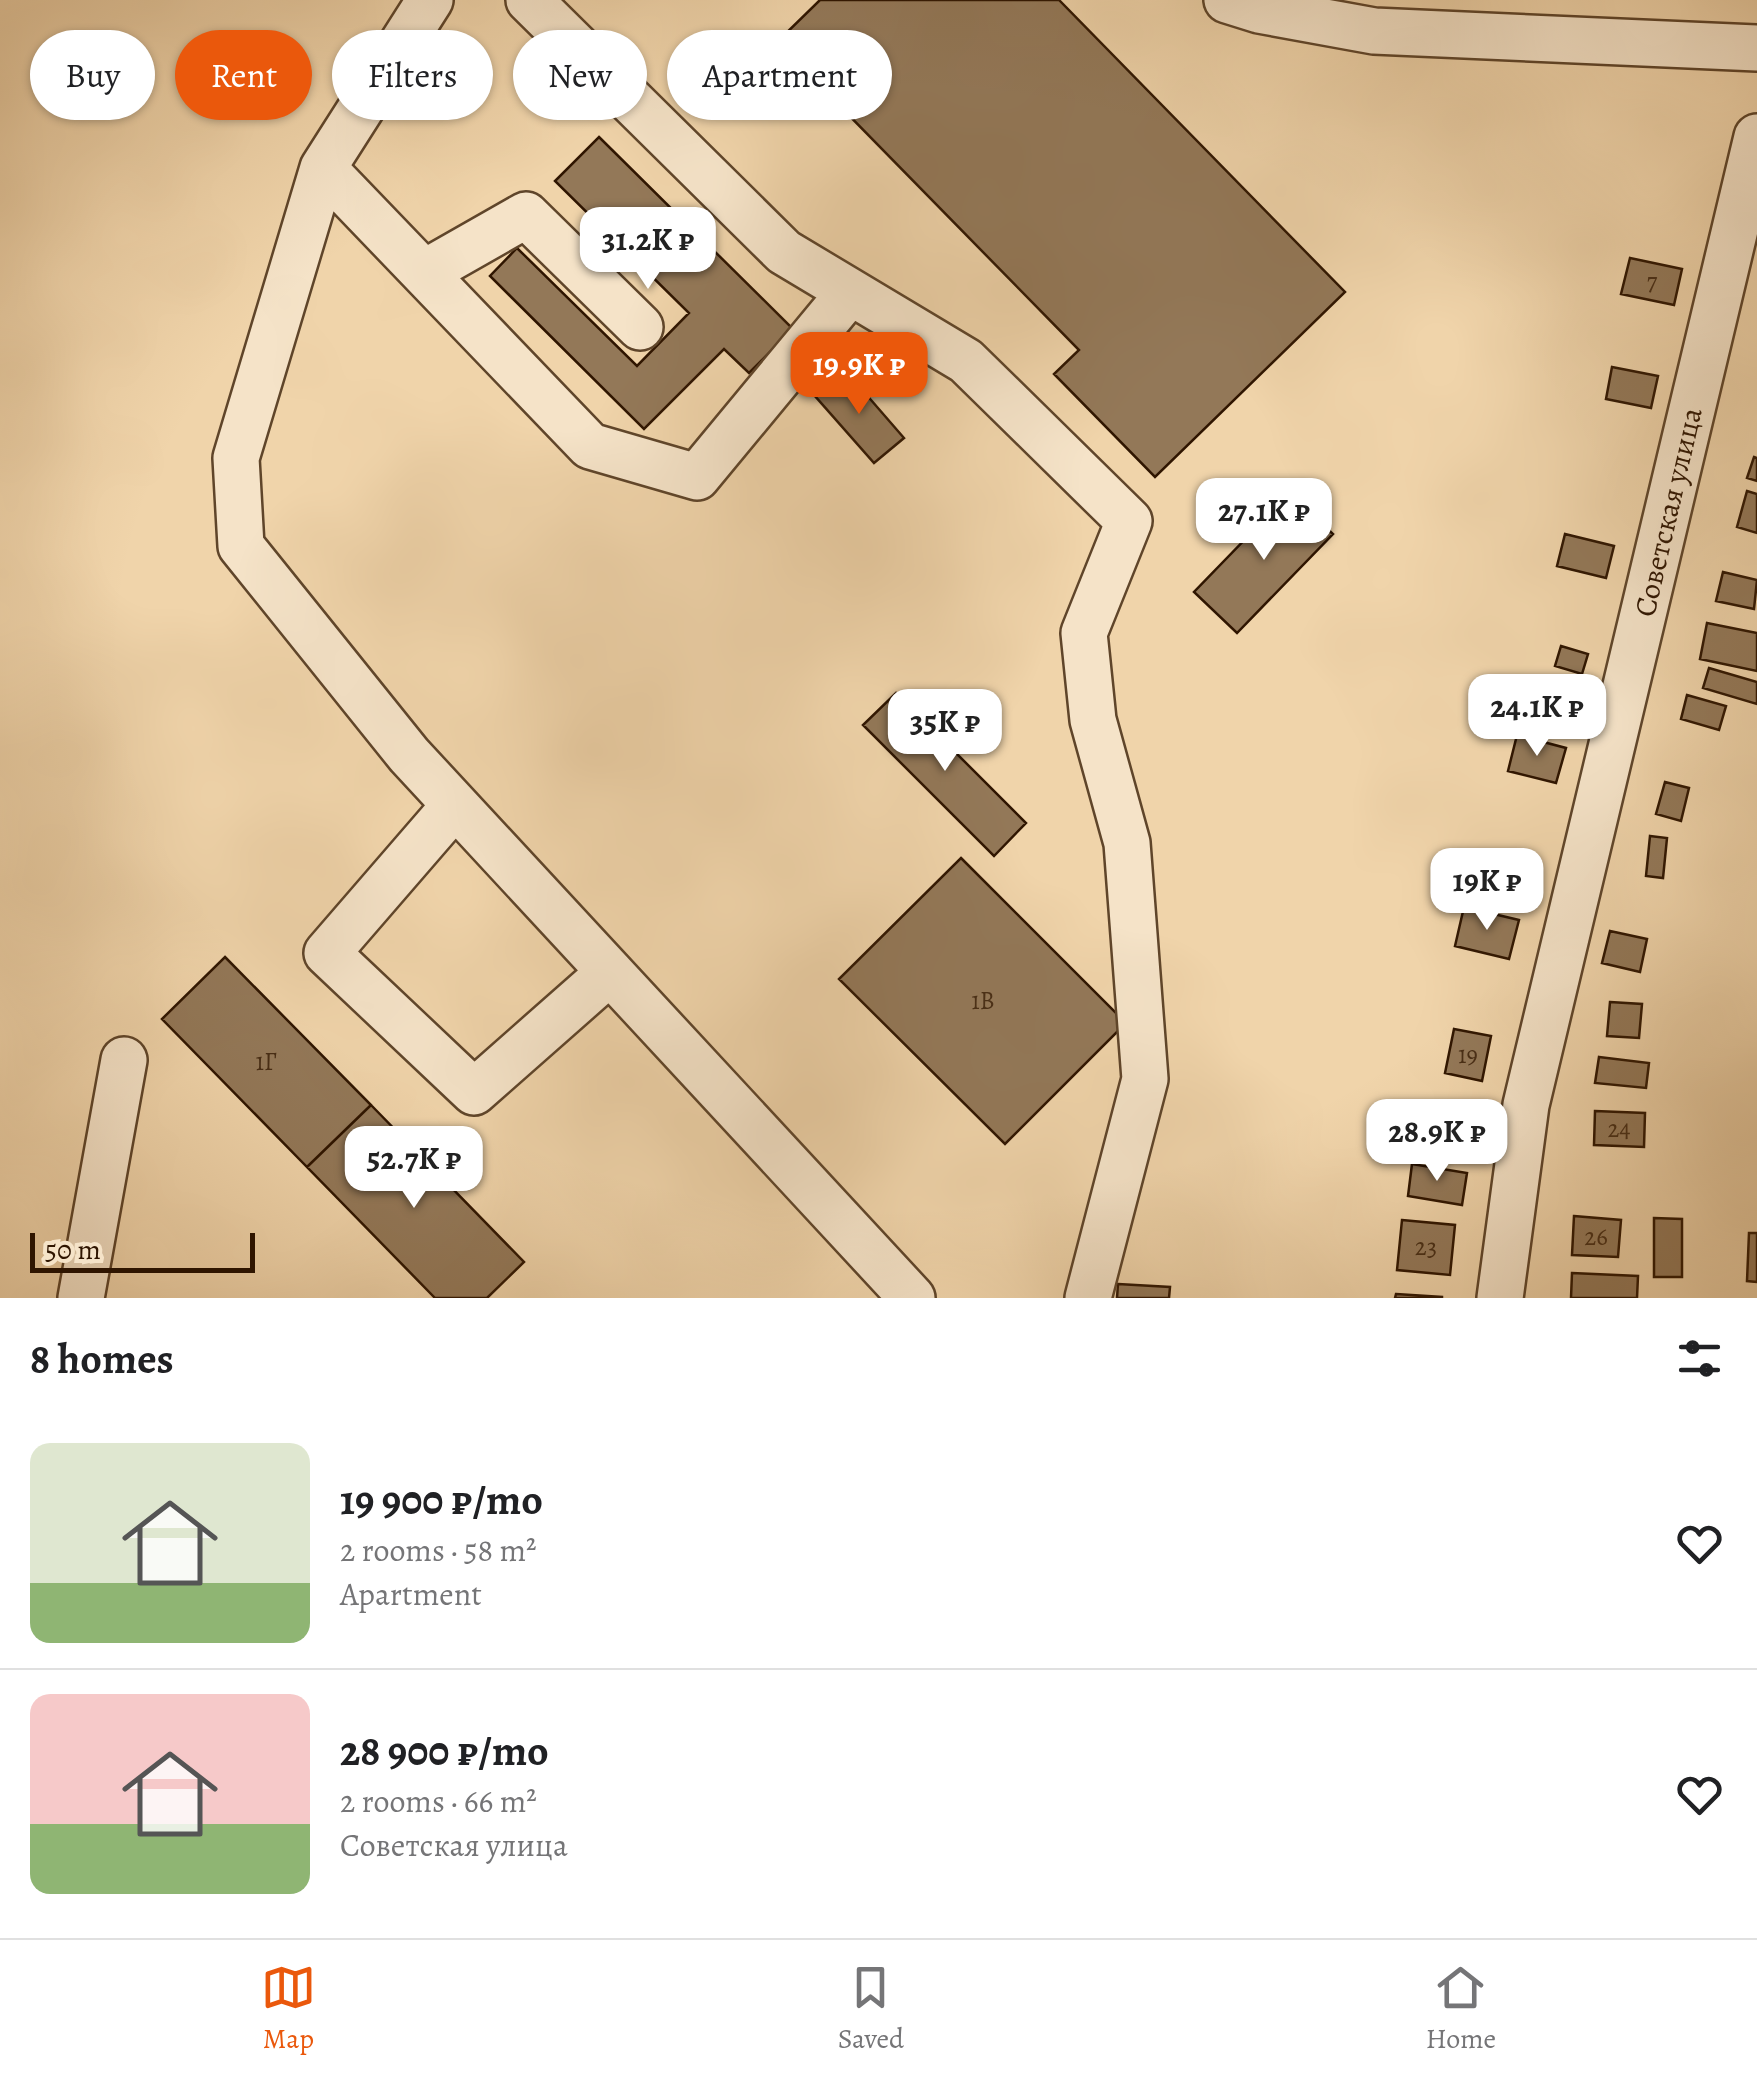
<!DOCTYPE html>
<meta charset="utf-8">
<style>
body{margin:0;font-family:Alegreya,serif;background:#f2f2f2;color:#202124;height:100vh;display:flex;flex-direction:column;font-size:38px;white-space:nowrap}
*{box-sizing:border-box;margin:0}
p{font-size:32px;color:#757577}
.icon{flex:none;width:55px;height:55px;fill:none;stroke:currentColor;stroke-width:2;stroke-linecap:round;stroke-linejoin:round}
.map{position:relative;height:1298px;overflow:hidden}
.drawer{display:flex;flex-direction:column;background:#fff;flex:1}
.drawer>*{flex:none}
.banner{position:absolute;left:30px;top:30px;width:1000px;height:90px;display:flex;gap:20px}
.scale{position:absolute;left:30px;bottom:25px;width:225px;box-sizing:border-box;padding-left:10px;border:5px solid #2f1500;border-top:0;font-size:28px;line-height:35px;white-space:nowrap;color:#2f1500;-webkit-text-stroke:8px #f5e3c8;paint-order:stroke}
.price{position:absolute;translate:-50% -85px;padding:0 22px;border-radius:20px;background:#fff;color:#222;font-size:32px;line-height:65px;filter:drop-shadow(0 2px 5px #0008)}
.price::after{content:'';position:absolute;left:50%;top:60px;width:30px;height:22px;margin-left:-15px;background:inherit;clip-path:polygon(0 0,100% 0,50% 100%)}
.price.selected{background:#ea580c;color:#fff}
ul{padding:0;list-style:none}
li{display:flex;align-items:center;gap:30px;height:250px;padding:0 30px}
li+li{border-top:2px solid #e0e0e0}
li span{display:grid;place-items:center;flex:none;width:280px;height:200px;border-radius:20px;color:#555}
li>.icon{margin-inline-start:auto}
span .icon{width:120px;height:120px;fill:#fffc;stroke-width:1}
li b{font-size:42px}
h2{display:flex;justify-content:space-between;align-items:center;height:120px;padding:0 30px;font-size:42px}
.tag{padding:0 35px;border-radius:45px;background:#fff;box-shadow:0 2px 8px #0004;font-size:35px;line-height:90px}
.tag.selected{background:#ea580c;color:#fff}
.tabs{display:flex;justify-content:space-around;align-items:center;height:140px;border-top:2px solid #e0e0e0;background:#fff;font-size:28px;color:#757577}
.tabs a{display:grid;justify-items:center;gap:5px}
.tabs .selected{color:#ea580c}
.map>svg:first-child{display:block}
</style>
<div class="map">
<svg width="1757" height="1298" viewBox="0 0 1757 1298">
<rect width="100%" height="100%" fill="#f0d4aa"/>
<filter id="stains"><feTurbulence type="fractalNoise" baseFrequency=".002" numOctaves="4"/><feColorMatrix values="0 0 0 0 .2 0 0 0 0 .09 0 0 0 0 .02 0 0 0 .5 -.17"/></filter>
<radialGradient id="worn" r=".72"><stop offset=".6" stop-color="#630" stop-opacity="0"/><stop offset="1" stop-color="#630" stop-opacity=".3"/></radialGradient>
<path fill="#937858" stroke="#2f1500" stroke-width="2.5" d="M820,0H1059L1345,292L1155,477L1054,374L1079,350L777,42Z
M599,137L793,329L749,373L724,349L644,429L490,276L517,248L637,366L689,313L555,181Z
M1630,258L1682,269L1674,305L1621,294Z
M1612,367L1658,376L1651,408L1606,399Z
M845,370L904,438L874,463L815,396Z
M1754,457L1757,458V481L1747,478Z
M1747,491L1757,494V533L1737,527Z
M1290,493L1333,534L1237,633L1194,592Z
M1565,534L1614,546L1606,578L1557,566Z
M1723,572L1757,580L1754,609L1716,601Z
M1707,623L1757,633V671L1700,659Z
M1561,646L1588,654L1582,674L1555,666Z
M1709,668L1757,682V704L1703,688Z
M896,693L1026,823L994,856L863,725Z
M1687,695L1726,706L1719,730L1681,719Z
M1517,735L1566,748L1556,783L1508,771Z
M1665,782L1689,788L1681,821L1656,814Z
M1650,836L1667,838L1663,878L1646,876Z
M961,858L1126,1023L1005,1144L839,979Z
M1464,907L1519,920L1509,959L1455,946Z
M1610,931L1647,939L1640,972L1602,963Z
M225,957L371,1105L307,1167L162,1019Z
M1610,1002L1642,1004L1639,1038L1607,1036Z
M1454,1029L1491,1036L1482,1081L1445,1073Z
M1599,1057L1649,1063L1646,1088L1595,1083Z
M371,1105L524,1262L487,1298H435L307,1167Z
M1595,1111L1645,1113L1644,1147L1594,1145Z
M1412,1164L1467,1173L1462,1205L1408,1196Z
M1574,1216L1621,1220L1618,1257L1572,1255Z
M1654,1218L1682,1219V1277H1654Z
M1402,1220L1455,1225L1450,1275L1397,1270Z
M1749,1233H1757V1282L1747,1281Z
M1572,1273L1638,1276L1637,1298H1571Z
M1118,1284L1170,1287L1169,1298H1117Z
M1396,1294L1442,1297V1298H1395Z"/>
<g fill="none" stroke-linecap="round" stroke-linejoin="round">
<defs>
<path id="minor" d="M430,0L323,168L236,458L241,546L409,755L912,1298
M529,0L784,252L966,361L1129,521L1084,633L1093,720L1127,843L1145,1079L1088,1298
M1227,0L1259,10L1374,31L1757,48
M323,168L590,446L697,477L850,292
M424,273L526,215L640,327
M455,805L327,953L474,1092L610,972
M81,1298L124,1060
M1500,1298L1526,1105L1757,137"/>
</defs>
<use href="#minor" stroke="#5f452a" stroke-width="50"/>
<use href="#minor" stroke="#f5e3c8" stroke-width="45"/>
</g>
<g text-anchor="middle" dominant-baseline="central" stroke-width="8" stroke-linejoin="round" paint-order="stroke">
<g font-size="25" fill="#482e16">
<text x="1652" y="282">7</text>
<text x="983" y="1001">1В</text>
<text x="1468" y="1055">19</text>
<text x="266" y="1062">1Г</text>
<text x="1619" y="1129">24</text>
<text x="1596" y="1237">26</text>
<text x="1426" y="1247">23</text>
</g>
<g font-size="30" fill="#2f1500" stroke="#f5e3c8">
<text transform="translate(1668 512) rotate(-77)">Советская улица</text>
</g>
</g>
<rect width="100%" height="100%" filter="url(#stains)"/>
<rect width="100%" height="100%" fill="url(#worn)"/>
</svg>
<div class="scale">50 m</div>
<b class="price" style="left:648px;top:292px">31.2K ₽</b>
<b class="price selected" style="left:859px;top:417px">19.9K ₽</b>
<b class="price" style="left:1264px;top:563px">27.1K ₽</b>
<b class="price" style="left:1537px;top:759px">24.1K ₽</b>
<b class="price" style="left:945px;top:774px">35K ₽</b>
<b class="price" style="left:1487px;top:933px">19K ₽</b>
<b class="price" style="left:1437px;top:1184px">28.9K ₽</b>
<b class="price" style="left:414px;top:1211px">52.7K ₽</b>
<div class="banner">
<a class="tag">Buy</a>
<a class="tag selected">Rent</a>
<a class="tag">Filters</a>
<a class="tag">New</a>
<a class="tag">Apartment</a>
</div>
</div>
<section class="drawer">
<h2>8 homes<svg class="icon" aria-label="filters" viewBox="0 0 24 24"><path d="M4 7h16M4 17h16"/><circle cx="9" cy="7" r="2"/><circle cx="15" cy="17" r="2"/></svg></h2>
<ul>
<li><span style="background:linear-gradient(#dfe7d0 70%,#8fb573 0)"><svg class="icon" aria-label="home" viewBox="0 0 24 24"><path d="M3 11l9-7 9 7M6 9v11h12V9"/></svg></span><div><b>19 900 ₽/mo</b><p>2 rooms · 58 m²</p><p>Apartment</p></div><svg class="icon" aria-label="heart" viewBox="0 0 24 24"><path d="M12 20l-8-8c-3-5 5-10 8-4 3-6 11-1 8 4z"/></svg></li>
<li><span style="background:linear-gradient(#f6c9c9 65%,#8fb573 0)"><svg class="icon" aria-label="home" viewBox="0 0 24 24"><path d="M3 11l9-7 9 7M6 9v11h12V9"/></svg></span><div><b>28 900 ₽/mo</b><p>2 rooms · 66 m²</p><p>Советская улица</p></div><svg class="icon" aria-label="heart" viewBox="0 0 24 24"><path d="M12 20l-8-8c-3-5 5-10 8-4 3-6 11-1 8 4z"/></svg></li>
</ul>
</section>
<nav class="tabs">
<a class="selected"><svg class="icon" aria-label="map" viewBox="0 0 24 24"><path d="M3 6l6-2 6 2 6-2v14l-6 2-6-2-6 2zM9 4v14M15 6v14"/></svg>Map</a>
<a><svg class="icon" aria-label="saved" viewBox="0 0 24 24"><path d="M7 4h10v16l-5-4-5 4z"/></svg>Saved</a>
<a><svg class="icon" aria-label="home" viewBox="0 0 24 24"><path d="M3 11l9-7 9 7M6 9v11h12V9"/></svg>Home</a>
</nav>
